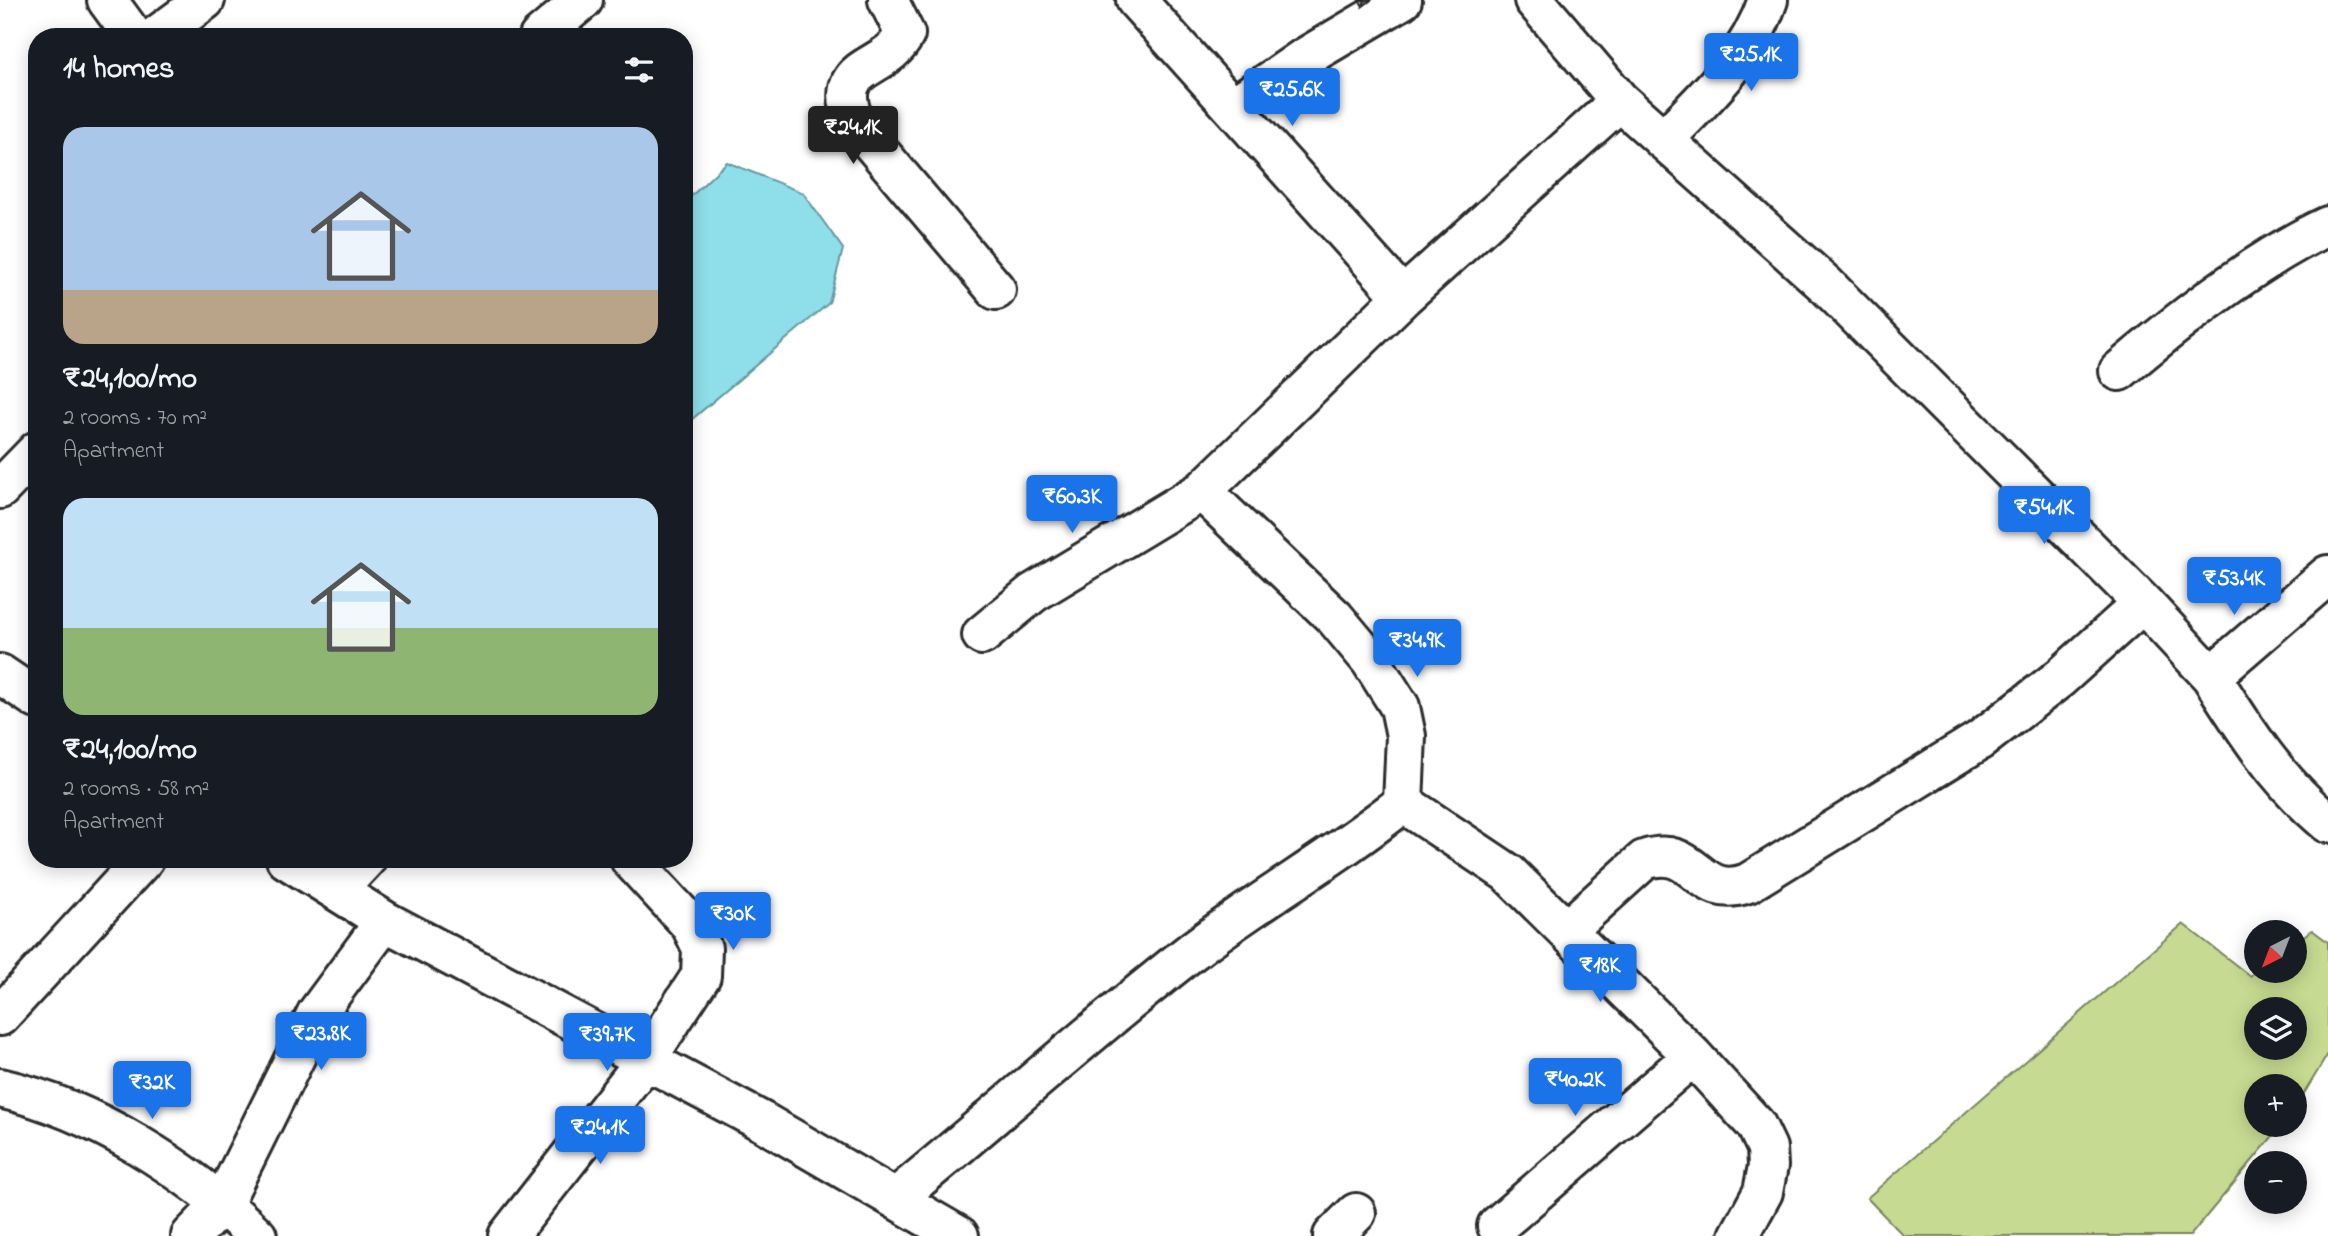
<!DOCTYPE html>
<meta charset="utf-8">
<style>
body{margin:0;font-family:"Indie Flower",sans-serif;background:#242831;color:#f1f3f6;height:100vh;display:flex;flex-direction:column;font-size:26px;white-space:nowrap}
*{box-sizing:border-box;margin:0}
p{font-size:23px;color:#9ea1a6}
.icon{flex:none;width:38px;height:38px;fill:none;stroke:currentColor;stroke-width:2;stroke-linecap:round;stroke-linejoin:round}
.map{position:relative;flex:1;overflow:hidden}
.panel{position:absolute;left:28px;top:28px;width:665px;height:840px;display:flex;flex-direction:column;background:#171b24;border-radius:28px;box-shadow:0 4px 18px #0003}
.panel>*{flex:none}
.needle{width:46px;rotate:222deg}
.tools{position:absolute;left:2244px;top:920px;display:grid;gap:14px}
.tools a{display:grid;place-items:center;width:63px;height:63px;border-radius:50%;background:#171b24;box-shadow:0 4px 18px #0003;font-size:35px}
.price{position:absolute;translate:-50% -60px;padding:0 16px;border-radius:7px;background:#1a73e8;color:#fff;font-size:23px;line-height:46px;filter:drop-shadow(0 2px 4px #0008)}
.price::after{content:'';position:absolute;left:50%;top:42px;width:21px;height:16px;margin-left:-10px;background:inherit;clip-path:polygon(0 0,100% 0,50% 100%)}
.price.active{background:#222;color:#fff}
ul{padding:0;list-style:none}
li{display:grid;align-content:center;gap:14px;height:371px;padding:0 35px}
li span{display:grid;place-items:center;height:217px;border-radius:21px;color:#555}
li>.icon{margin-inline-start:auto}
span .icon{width:126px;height:126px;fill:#fffc;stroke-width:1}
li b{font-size:30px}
h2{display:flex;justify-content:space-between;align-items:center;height:84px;padding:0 35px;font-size:30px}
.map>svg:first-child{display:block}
</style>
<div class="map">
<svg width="2328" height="1236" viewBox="0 0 2328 1236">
<rect width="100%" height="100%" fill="#fff"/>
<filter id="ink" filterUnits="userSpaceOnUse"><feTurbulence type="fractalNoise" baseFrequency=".0143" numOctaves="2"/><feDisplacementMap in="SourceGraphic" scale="14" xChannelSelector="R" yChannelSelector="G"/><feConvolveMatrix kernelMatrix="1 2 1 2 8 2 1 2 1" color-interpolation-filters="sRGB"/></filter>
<g filter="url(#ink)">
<path fill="#c6db91" stroke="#78835e" stroke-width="2" fill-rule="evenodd" d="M2183,924L2250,976L2256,971H2294V943L2312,930L2328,942V1054L2294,1110V1087H2256V1125H2282L2190,1236H1904L1867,1198ZM2256,1010H2294V1048H2256Z"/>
<path fill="#8edfea" stroke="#66979e" stroke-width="2" d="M727,162L803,193L843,249L829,303L684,426V203Z"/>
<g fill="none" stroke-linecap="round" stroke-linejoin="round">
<defs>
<path id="minor" d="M107,0L134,37
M888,0L905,34C885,74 830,60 854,122L996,290
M1136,0L1403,297
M1534,0L1620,101L1826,285L2143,603L2060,678L1980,740L1748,883C1696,902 1697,842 1644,860L1568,929
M155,37L205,0
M539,37L583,0
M1234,106L1304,58L1402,0
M1663,140C1706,97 1748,59 1768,0
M2119,371C2178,321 2258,258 2328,226
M0,489L37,451
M2143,603L2211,676L2328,575
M982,635L1033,593L1202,491
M0,674L37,699
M2211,676C2245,730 2278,782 2328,823
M1403,803L1508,873L1693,1056L1756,1125L1767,1148L1768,1166L1763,1192L1739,1236
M286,859L385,921L763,1122L959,1236
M338,889L366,859
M0,1016L144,859
M0,1088C95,1110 188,1169 257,1236
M897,1197C997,1115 1093,1028 1195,949C1262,898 1337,856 1403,803L1406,736L1400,707L1371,661L1335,618L1202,491L1403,297L1620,101
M1497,1226L1693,1056
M191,1236L223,1203L317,1013L385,921
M508,1236L646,1060L701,976L702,948L690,924L630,859
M1333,1236L1356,1213"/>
</defs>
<use href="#minor" stroke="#2b2b2b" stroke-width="44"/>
<use href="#minor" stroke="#fff" stroke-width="38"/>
</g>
<path fill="#c89592" stroke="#2b2b2b" stroke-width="2" d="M1359,0H1371L1363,6Z"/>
<path fill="#a27977" stroke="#2b2b2b" stroke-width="2" d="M1365,0H1371L1363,6Z"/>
</g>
</svg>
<div class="tools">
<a><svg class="needle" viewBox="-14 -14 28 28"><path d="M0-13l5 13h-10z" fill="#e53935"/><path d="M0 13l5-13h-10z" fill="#9ea1a6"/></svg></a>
<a><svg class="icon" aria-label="layers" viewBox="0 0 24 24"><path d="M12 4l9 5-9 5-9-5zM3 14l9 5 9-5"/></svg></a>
<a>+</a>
<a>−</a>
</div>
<b class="price" style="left:1751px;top:93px">₹25.1K</b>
<b class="price" style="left:1292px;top:128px">₹25.6K</b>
<b class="price active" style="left:853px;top:166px">₹24.1K</b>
<b class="price" style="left:1072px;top:535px">₹60.3K</b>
<b class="price" style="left:2044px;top:546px">₹54.1K</b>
<b class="price" style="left:2234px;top:617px">₹53.4K</b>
<b class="price" style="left:1417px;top:679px">₹34.9K</b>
<b class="price" style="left:733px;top:952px">₹30K</b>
<b class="price" style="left:1600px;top:1004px">₹18K</b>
<b class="price" style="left:321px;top:1072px">₹23.8K</b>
<b class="price" style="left:607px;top:1073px">₹39.7K</b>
<b class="price" style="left:1575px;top:1118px">₹40.2K</b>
<b class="price" style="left:152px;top:1121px">₹32K</b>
<b class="price" style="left:600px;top:1166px">₹24.1K</b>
<section class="panel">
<h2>14 homes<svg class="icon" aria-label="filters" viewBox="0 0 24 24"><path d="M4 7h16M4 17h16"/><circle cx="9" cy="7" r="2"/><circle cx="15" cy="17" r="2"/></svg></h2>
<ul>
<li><span style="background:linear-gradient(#a9c7e8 75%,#b9a48a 0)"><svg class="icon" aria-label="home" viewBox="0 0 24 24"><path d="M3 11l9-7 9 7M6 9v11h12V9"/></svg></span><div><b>₹24,100/mo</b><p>2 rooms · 70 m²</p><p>Apartment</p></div></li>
<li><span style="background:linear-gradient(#bfe0f5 60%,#8fb573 0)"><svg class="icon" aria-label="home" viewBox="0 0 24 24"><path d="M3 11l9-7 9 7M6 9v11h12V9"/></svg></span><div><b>₹24,100/mo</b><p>2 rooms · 58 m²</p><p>Apartment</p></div></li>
</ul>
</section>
</div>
